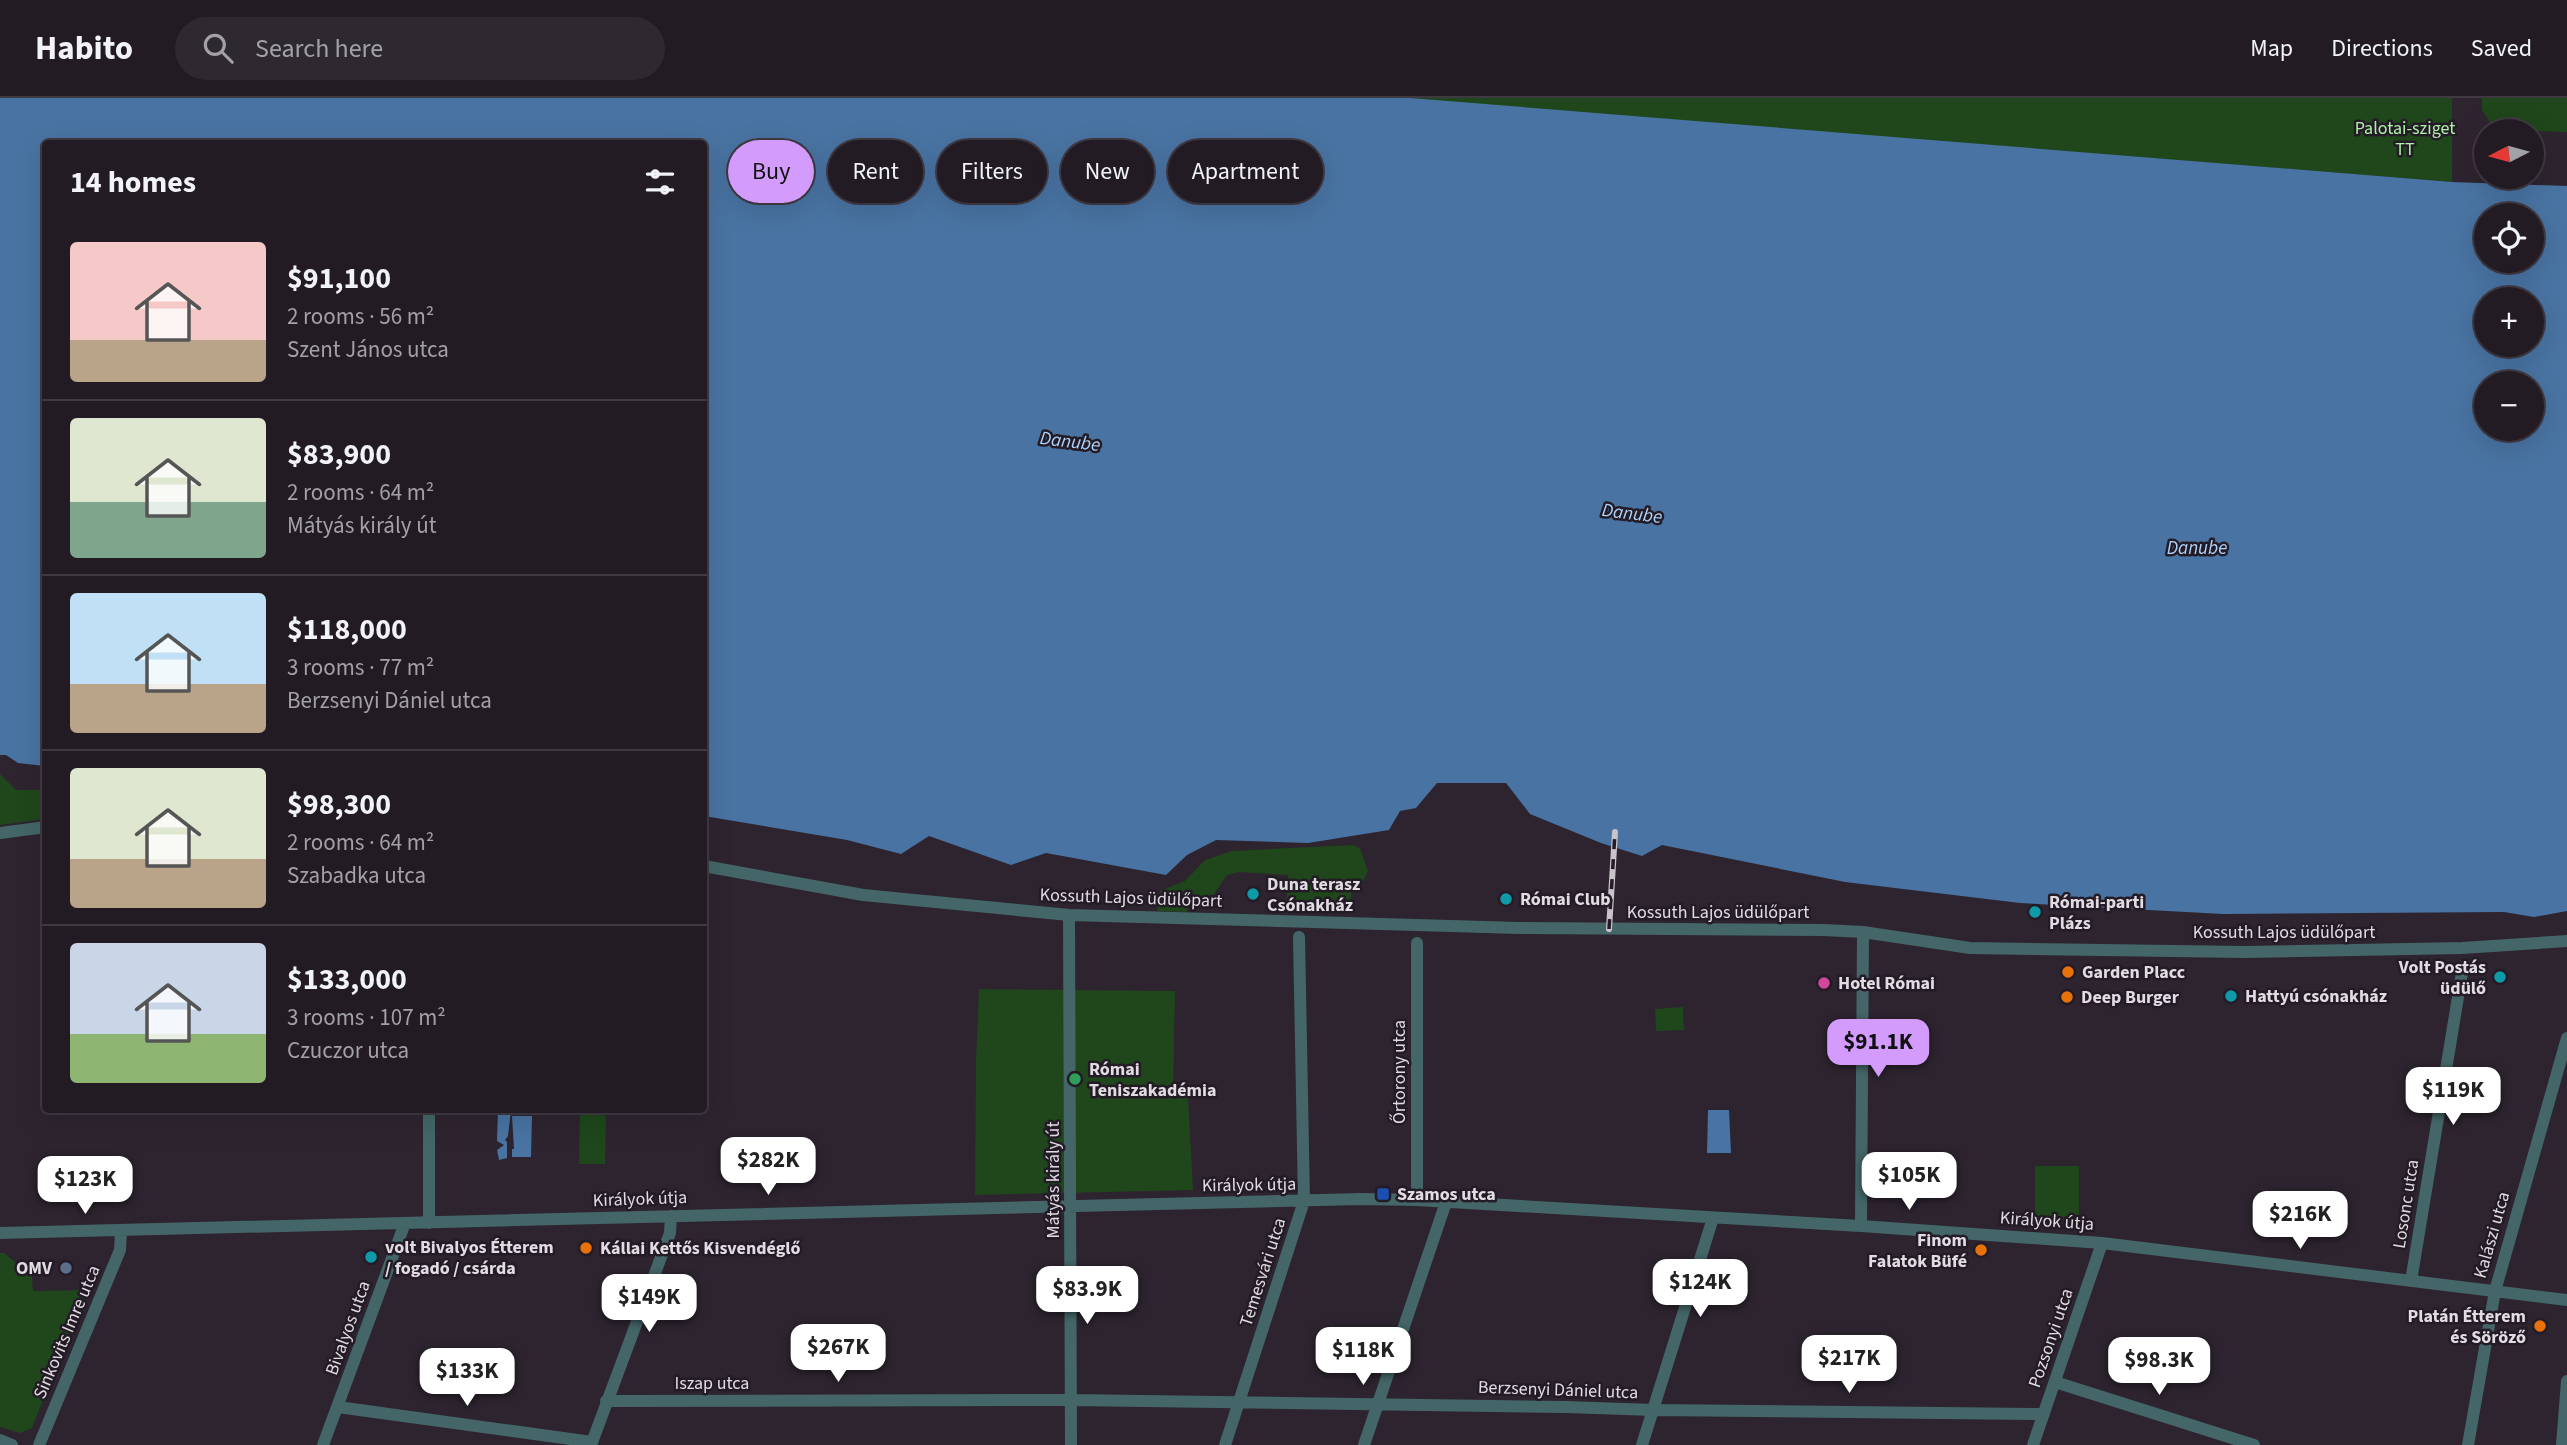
<!DOCTYPE html>
<meta charset="utf-8">
<style>
body{margin:0;font-family:"Source Sans 3",sans-serif;background:#2e2830;color:#f1f3f6;height:100vh;display:flex;flex-direction:column;font-size:26px;white-space:nowrap}
*{box-sizing:border-box;margin:0}
p{font-size:23px;color:#a2a1a6}
.icon{flex:none;width:38px;height:38px;fill:none;stroke:currentColor;stroke-width:2;stroke-linecap:round;stroke-linejoin:round}
.map{position:relative;flex:1;overflow:hidden}
.panel{position:absolute;left:42px;top:42px;width:665px;height:973px;display:flex;flex-direction:column;background:#221b23;border-radius:7px;box-shadow:0 7px 28px #0002,0 0 0 2px #3f3941}
.panel>*{flex:none}
.hud{position:absolute;left:728px;top:42px;width:665px;height:63px;display:flex;gap:14px}
.needle{width:46px;rotate:264deg}
.tools{position:absolute;left:2474px;top:21px;display:grid;gap:14px}
.tools a{display:grid;place-items:center;width:70px;height:70px;border-radius:50%;background:#221b23;box-shadow:0 7px 28px #0002,0 0 0 2px #3f3941;font-size:35px}
.price{position:absolute;translate:-50% -60px;padding:0 16px;border-radius:14px;background:#fff;color:#222;font-size:23px;line-height:46px;filter:drop-shadow(0 2px 4px #0008)}
.price::after{content:'';position:absolute;left:50%;top:42px;width:21px;height:16px;margin-left:-10px;background:inherit;clip-path:polygon(0 0,100% 0,50% 100%)}
.price.selected{background:#d39cfc;color:#111}
ul{padding:0;list-style:none}
li{display:flex;align-items:center;gap:21px;height:175px;padding:0 28px}
li+li{border-top:2px solid #3f3941}
li span{display:grid;place-items:center;flex:none;width:196px;height:140px;border-radius:7px;color:#555}
li>.icon{margin-inline-start:auto}
span .icon{width:84px;height:84px;fill:#fffc;stroke-width:1}
li b{font-size:30px}
h2{display:flex;justify-content:space-between;align-items:center;height:84px;padding:0 28px;font-size:30px}
.pill{padding:0 24px;border-radius:32px;background:#221b23;box-shadow:0 7px 28px #0002,0 0 0 2px #3f3941;font-size:24px;line-height:63px}
.pill.selected{background:#d39cfc;color:#111}
header{display:flex;align-items:center;gap:42px;box-sizing:border-box;height:98px;padding:0 35px;background:#221b23;border-bottom:2px solid #3f3941}
header strong{font-size:33px}
nav{display:flex;gap:38px;margin-inline-start:auto;font-size:24px}
.search{width:490px;height:63px;background:#2e2830;display:flex;align-items:center;gap:18px;box-sizing:border-box;padding:0 24px;border-radius:38px;color:#a2a1a6;font-size:26px}
.map>svg:first-child{display:block}
</style>
<header>
<strong>Habito</strong>
<div class="search"><svg class="icon" aria-label="search" viewBox="0 0 24 24"><circle cx="10" cy="10" r="6"/><path d="M15 15l6 6"/></svg>Search here</div>
<nav><a>Map</a><a>Directions</a><a>Saved</a></nav>
</header>
<div class="map">
<svg width="2567" height="1347" viewBox="0 0 2567 1347">
<rect width="100%" height="100%" fill="#2d242f"/>
<path fill="#1f471b" d="M1410,0H2452V84L1454,5Z
M2482,0H2567V34L2495,32L2482,12Z
M0,676L16,692H45V721L0,727Z
M1352,747L1360,750L1368,773L1362,785L1352,793L1348,814L1286,813L1288,777L1239,774L1227,777L1210,802L1192,804L1186,814L1157,813L1160,793L1185,783L1205,762L1232,753Z
M979,891L1175,893L1173,998L1188,999L1193,1092L975,1097L976,964Z
M1683,909L1684,932L1656,933L1655,911Z
M580,1012H606L605,1066H579Z
M2035,1068H2079V1123H2035Z
M0,1155H4L32,1178L33,1193L86,1192L32,1330L20,1335L0,1329Z"/>
<path fill="#4973a2" fill-rule="evenodd" d="M0,0H1410L2452,84L2567,88V813L2534,819L2504,814L2223,816L2020,805L1845,784L1662,747L1642,758L1601,745L1530,716L1506,685H1437L1416,710L1400,713L1389,732L1308,745L1216,742L1187,757L1166,777L1046,755L1011,767L929,738L901,756L847,742L704,718V46H46L45,668L18,665L6,657H0ZM2487,117H2532V163H2487ZM2532,201V247H2487V201ZM2487,285H2532V331H2487Z
M498,1012H511L508,1038L505,1042L507,1044V1060L499,1062L497,1052L504,1047L497,1043Z
M1708,1012H1729L1731,1055H1707Z
M512,1018H532L531,1059H512V1051H514Z"/>
<g fill="none" stroke-linecap="round" stroke-linejoin="round">
<path stroke="#446668" stroke-width="12" d="M0,735L46,729
M704,768L863,797L1069,817L1519,830L1824,832L1863,834L1970,850L2244,854L2462,850L2567,843
M1069,817L1071,1347
M1417,845V1102
M429,1125V1012
M1861,1128L1863,834
M0,1135L1360,1101L1417,1102L1861,1128L2102,1145L2567,1202
M2411,1183L2463,869
M2055,1284L2254,1347
M606,1303L1071,1302L1565,1309L1654,1312L2044,1316
M338,1309L592,1344
M0,1342L12,1347
M39,1347L120,1152L121,1133
M323,1347L405,1125
M591,1347L670,1135L671,1118
M1225,1347L1304,1103L1299,839
M1364,1347L1446,1104
M1642,1347L1713,1120
M2033,1347L2102,1145
M2468,1347L2495,1193L2567,940
M2562,1347L2567,1283"/>
<defs>
<path id="rail" d="M1609,831L1615,734"/>
</defs>
<use href="#rail" stroke="#c9c3ca" stroke-width="6"/>
<use href="#rail" stroke="#231b25" stroke-width="3.5" stroke-dasharray="10" stroke-linecap="butt"/>
</g>
<g fill="#0f9aa8" stroke="#231b25" stroke-width="2.5">
<circle cx="1253" cy="796" r="7"/>
<circle cx="1506" cy="801" r="7"/>
<circle cx="2035" cy="814" r="7"/>
<circle cx="2500" cy="879" r="7"/>
<circle cx="2231" cy="898" r="7"/>
<circle cx="371" cy="1159" r="7"/>
</g>
<g fill="#e8710a" stroke="#231b25" stroke-width="2.5">
<circle cx="2068" cy="874" r="7"/>
<circle cx="2067" cy="899" r="7"/>
<circle cx="586" cy="1150" r="7"/>
<circle cx="1981" cy="1152" r="7"/>
<circle cx="2540" cy="1228" r="7"/>
</g>
<circle fill="#d1479c" stroke="#231b25" stroke-width="2.5" cx="1824" cy="885" r="7"/>
<circle fill="#2e9e5b" stroke="#231b25" stroke-width="2.5" cx="1075" cy="981" r="7"/>
<rect fill="#1a4fb4" stroke="#231b25" stroke-width="2.5" x="1376" y="1089" width="14" height="14" rx="3.5"/>
<circle fill="#5c6f8a" stroke="#231b25" stroke-width="2.5" cx="66" cy="1170" r="7"/>
<g text-anchor="middle" dominant-baseline="central" stroke-width="5" stroke-linejoin="round" paint-order="stroke">
<g font-size="18" fill="#aff0a8" stroke="#231b25">
<text x="2405" y="30">Palotai-sziget<tspan x="2405" dy="21">TT</tspan></text>
</g>
<g font-size="18" font-weight="bold" fill="#e1dbe2" stroke="#231b25" text-anchor="start">
<text x="1267" y="786">Duna terasz<tspan x="1267" dy="21">Csónakház</tspan></text>
<text x="1520" y="801">Római Club</text>
<text x="2049" y="804">Római-parti<tspan x="2049" dy="21">Plázs</tspan></text>
<text x="2486" y="869" text-anchor="end">Volt Postás<tspan x="2486" dy="21">üdülő</tspan></text>
<text x="2082" y="874">Garden Placc</text>
<text x="1838" y="885">Hotel Római</text>
<text x="2245" y="898">Hattyú csónakház</text>
<text x="2081" y="899">Deep Burger</text>
<text x="1089" y="971">Római<tspan x="1089" dy="21">Teniszakadémia</tspan></text>
<text x="1397" y="1096">Szamos utca</text>
<text x="1967" y="1142" text-anchor="end">Finom<tspan x="1967" dy="21">Falatok Büfé</tspan></text>
<text x="385" y="1149">volt Bivalyos Étterem<tspan x="385" dy="21">/ fogadó / csárda</tspan></text>
<text x="600" y="1150">Kállai Kettős Kisvendéglő</text>
<text x="52" y="1170" text-anchor="end">OMV</text>
<text x="2526" y="1218" text-anchor="end">Platán Étterem<tspan x="2526" dy="21">és Söröző</tspan></text>
</g>
<g font-size="18" fill="#e1dbe2" stroke="#231b25">
<text transform="translate(1131 800) rotate(2)">Kossuth Lajos üdülőpart</text>
<text x="1718" y="814">Kossuth Lajos üdülőpart</text>
<text x="2284" y="834">Kossuth Lajos üdülőpart</text>
<text transform="translate(1399 974) rotate(-90)">Őrtorony utca</text>
<text transform="translate(1053 1082) rotate(-90)">Mátyás király út</text>
<text transform="translate(1249 1087) rotate(-1)">Királyok útja</text>
<text transform="translate(640 1101) rotate(-2)">Királyok útja</text>
<text transform="translate(2406 1106) rotate(-81)">Losonc utca</text>
<text transform="translate(2047 1123) rotate(4)">Királyok útja</text>
<text transform="translate(2492 1137) rotate(-74)">Kalászi utca</text>
<text transform="translate(1263 1174) rotate(-72)">Temesvári utca</text>
<text transform="translate(348 1230) rotate(-70)">Bivalyos utca</text>
<text transform="translate(67 1234) rotate(-67)">Sinkovits Imre utca</text>
<text transform="translate(2051 1240) rotate(-71)">Pozsonyi utca</text>
<text x="712" y="1285">Iszap utca</text>
<text transform="translate(1558 1292) rotate(2)">Berzsenyi Dániel utca</text>
</g>
<g font-size="19" font-style="italic" fill="#aed2fc" stroke="#231b25">
<text transform="translate(1070 344) rotate(7)">Danube</text>
<text transform="translate(1632 416) rotate(7)">Danube</text>
<text x="2197" y="450">Danube</text>
</g>
</g>
</svg>
<div class="tools">
<a><svg class="needle" viewBox="-14 -14 28 28"><path d="M0-13l5 13h-10z" fill="#e53935"/><path d="M0 13l5-13h-10z" fill="#a2a1a6"/></svg></a>
<a><svg class="icon" aria-label="locate" viewBox="0 0 24 24"><circle cx="12" cy="12" r="6"/><path d="M12 2v4M12 18v4M2 12h4M18 12h4"/></svg></a>
<a>+</a>
<a>−</a>
</div>
<b class="price selected" style="left:1878px;top:981px">$91.1K</b>
<b class="price" style="left:2453px;top:1029px">$119K</b>
<b class="price" style="left:768px;top:1099px">$282K</b>
<b class="price" style="left:1909px;top:1114px">$105K</b>
<b class="price" style="left:85px;top:1118px">$123K</b>
<b class="price" style="left:2300px;top:1153px">$216K</b>
<b class="price" style="left:1700px;top:1221px">$124K</b>
<b class="price" style="left:1087px;top:1228px">$83.9K</b>
<b class="price" style="left:649px;top:1236px">$149K</b>
<b class="price" style="left:838px;top:1286px">$267K</b>
<b class="price" style="left:1363px;top:1289px">$118K</b>
<b class="price" style="left:1849px;top:1297px">$217K</b>
<b class="price" style="left:2159px;top:1299px">$98.3K</b>
<b class="price" style="left:467px;top:1310px">$133K</b>
<div class="hud">
<a class="pill selected">Buy</a>
<a class="pill">Rent</a>
<a class="pill">Filters</a>
<a class="pill">New</a>
<a class="pill">Apartment</a>
</div>
<section class="panel">
<h2>14 homes<svg class="icon" aria-label="filters" viewBox="0 0 24 24"><path d="M4 7h16M4 17h16"/><circle cx="9" cy="7" r="2"/><circle cx="15" cy="17" r="2"/></svg></h2>
<ul>
<li><span style="background:linear-gradient(#f6c9c9 70%,#b9a48a 0)"><svg class="icon" aria-label="home" viewBox="0 0 24 24"><path d="M3 11l9-7 9 7M6 9v11h12V9"/></svg></span><div><b>$91,100</b><p>2 rooms · 56 m²</p><p>Szent János utca</p></div></li>
<li><span style="background:linear-gradient(#dfe7d0 60%,#7fa58c 0)"><svg class="icon" aria-label="home" viewBox="0 0 24 24"><path d="M3 11l9-7 9 7M6 9v11h12V9"/></svg></span><div><b>$83,900</b><p>2 rooms · 64 m²</p><p>Mátyás király út</p></div></li>
<li><span style="background:linear-gradient(#bfe0f5 65%,#b9a48a 0)"><svg class="icon" aria-label="home" viewBox="0 0 24 24"><path d="M3 11l9-7 9 7M6 9v11h12V9"/></svg></span><div><b>$118,000</b><p>3 rooms · 77 m²</p><p>Berzsenyi Dániel utca</p></div></li>
<li><span style="background:linear-gradient(#dfe7d0 65%,#b9a48a 0)"><svg class="icon" aria-label="home" viewBox="0 0 24 24"><path d="M3 11l9-7 9 7M6 9v11h12V9"/></svg></span><div><b>$98,300</b><p>2 rooms · 64 m²</p><p>Szabadka utca</p></div></li>
<li><span style="background:linear-gradient(#c9d6e8 65%,#8fb573 0)"><svg class="icon" aria-label="home" viewBox="0 0 24 24"><path d="M3 11l9-7 9 7M6 9v11h12V9"/></svg></span><div><b>$133,000</b><p>3 rooms · 107 m²</p><p>Czuczor utca</p></div></li>
</ul>
</section>
</div>
